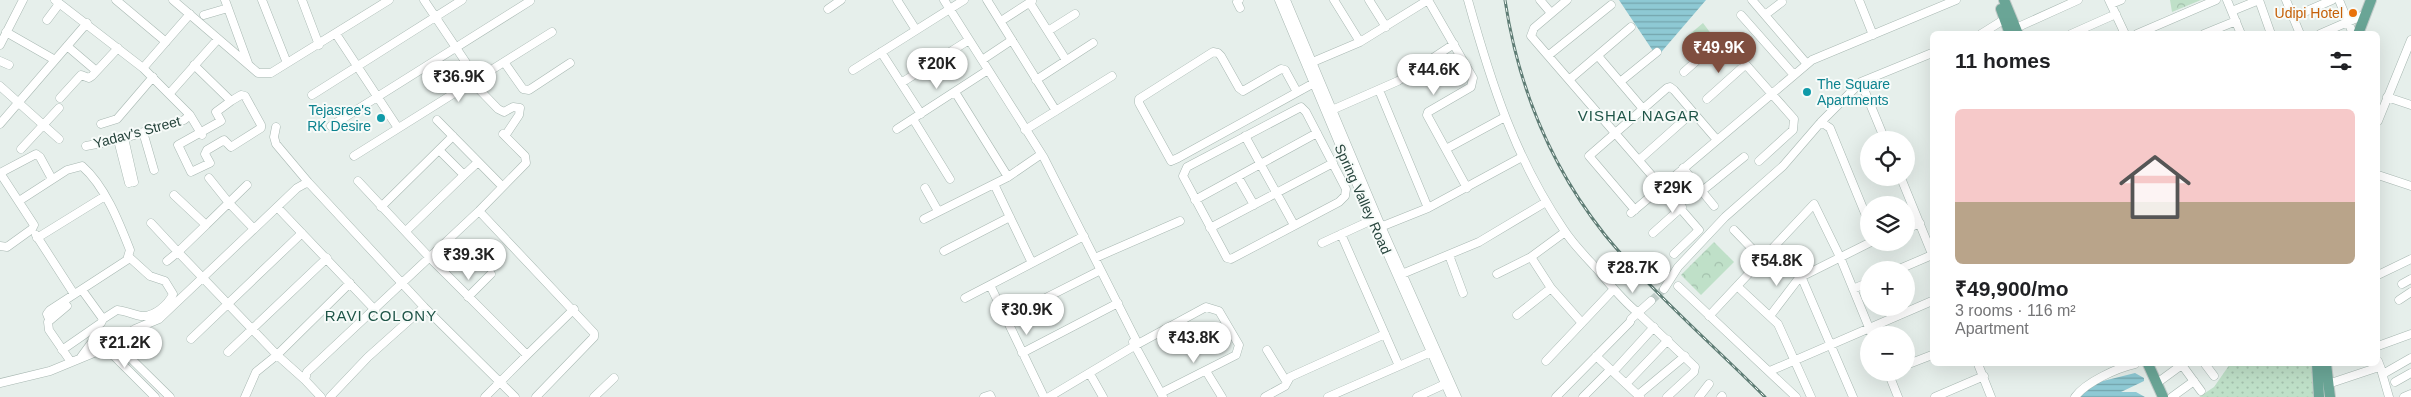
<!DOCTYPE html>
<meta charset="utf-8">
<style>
body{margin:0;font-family:Helvetica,sans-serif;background:#f2f2f2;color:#202124;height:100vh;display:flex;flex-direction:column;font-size:19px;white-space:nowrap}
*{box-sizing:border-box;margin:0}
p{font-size:16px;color:#757577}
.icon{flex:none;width:28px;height:28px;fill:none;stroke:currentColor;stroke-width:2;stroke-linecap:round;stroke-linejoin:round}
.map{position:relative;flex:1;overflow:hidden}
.drawer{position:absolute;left:1930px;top:31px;width:450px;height:335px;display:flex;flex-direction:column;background:#fff;border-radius:8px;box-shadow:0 5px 20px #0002}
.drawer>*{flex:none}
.tools{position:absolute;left:1860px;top:131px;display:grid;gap:10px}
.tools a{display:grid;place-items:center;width:55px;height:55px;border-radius:50%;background:#fff;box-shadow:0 5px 20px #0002;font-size:25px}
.price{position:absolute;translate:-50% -42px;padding:0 11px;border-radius:18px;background:#fff;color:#222;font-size:16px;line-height:32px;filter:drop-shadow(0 1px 2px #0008)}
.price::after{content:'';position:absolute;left:50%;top:30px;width:15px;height:11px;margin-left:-8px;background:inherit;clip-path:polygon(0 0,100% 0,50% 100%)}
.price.selected{background:#7f4e3f;color:#fff}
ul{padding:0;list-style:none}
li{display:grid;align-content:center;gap:10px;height:265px;padding:0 25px}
li span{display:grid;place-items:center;height:155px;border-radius:8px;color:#555}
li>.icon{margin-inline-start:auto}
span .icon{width:90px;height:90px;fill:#fffc;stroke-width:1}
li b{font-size:21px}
h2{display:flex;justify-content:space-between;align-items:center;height:60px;padding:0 25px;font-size:21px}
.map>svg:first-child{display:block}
</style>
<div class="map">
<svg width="2411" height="397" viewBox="0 0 2411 397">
<defs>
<pattern id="grass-tufts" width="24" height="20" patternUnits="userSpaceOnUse" patternTransform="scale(1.25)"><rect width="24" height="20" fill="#bfe0c8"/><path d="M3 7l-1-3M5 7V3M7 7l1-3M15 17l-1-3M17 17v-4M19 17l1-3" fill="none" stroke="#a4c1ad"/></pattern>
<pattern id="park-crowns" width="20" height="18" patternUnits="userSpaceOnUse" patternTransform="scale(1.25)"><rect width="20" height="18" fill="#bfe0c8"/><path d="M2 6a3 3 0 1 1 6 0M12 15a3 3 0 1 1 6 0" fill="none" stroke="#a4c1ad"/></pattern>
<pattern id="garden-dots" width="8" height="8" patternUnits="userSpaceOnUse" patternTransform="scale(1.25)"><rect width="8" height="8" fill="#bfe0c8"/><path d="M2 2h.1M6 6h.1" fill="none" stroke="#a4c1ad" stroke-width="1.8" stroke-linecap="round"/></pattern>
<pattern id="water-rules" width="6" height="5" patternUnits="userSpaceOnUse" patternTransform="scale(1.25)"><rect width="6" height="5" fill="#8ec9d4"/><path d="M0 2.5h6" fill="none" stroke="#74a5ad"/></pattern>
</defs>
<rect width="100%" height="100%" fill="#e6efeb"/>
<path fill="url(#grass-tufts)" d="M1703,23L1715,39L1696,54L1684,39Z"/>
<path fill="url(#park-crowns)" d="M2170,0H2201L2172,12Z
M1714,242L1734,262L1701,295L1681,275Z"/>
<path fill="url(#garden-dots)" d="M2230,364H2314L2317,397H2199L2214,387Z"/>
<path fill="url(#water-rules)" d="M1619,0H1706L1657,57Z
M2135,373L2144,378V381L2121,392H2136L2145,397H2076L2095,383Z"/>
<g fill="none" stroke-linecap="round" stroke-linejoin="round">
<path stroke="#bfccc8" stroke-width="8" stroke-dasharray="8 4" stroke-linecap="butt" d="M1651,301L1664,289"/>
<defs>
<path id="minor" d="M55,0L143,68L190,115L184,120L118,140L86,146
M116,0L166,42
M173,0L258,73H271L389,0
M225,0L248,63
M262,0L287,63
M302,0L319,45
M424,0L477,79
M897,0L916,30
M944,0L1044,158L1136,340V345
M987,0L1056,111
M1239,0L1237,2L1240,8
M1279,0L1346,160L1451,397
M1286,0L1381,226L1457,397
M1334,0L1360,42
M1369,0L1386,27
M1428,0L1473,78L1471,87L1428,112L1427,115L1467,188
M1468,0C1491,83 1515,158 1564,230C1573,244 1585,256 1596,268C1609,283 1621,299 1637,312
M1540,0L1551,13
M1567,0L1534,28L1531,36L1699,230L1674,254
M1752,0L1807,64
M1859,0L1873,35
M2109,0L2125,34
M2227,0L2241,34
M2259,0L2271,34
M2286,0L2300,34
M2339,0L2353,34
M1030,3L1066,60
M2111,4L2121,0
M828,9L841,0
M2232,11L2259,0
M204,15L228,8
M1741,15L1794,75
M1765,15L1782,2
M2293,17L2332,0
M47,20L59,4
M1001,21L1032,1
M2016,28L2078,0
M1048,31L1075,14
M6,32L55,60
M336,34L398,128
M1981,34L2005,19
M2071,34L2116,14
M2137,34L2216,0
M2204,34L2236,21
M2320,34L2366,14
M0,45L23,0
M67,46L94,69
M881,52L921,114
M1549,55L1611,5
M1598,56L1644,110
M982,60L1012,40
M0,61L9,65
M504,62L523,89L529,90L570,63
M1308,64L1360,42L1428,0
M194,65L231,101L241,95L245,96L261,125V128L231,147L224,140L207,150L205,154L210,163L191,172L178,145L221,121L216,112L231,101
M143,68L190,14
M853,70L964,0
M1684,72L1721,39L1725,41L1794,119L1793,130L1759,161
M1570,79L1631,27
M1036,80L1093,43
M472,82L498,109L504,112L513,107L520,108L519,115L505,136
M1620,82L1657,52
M1861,82L1885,140
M901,83L969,40
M0,86L59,139
M1379,90L1428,208
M955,92L1008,177
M1297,92L1285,70L1281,69L1243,91L1239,88L1221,56L1218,53L1213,52L1139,99V103L1171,161L1178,158C1223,133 1268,108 1314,83
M170,93L218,39
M312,95L462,0
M2387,97L2411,105
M60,98L81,75L89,78L92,76L118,48
M1707,99L1745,65
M1301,107L1306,112L1346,189L1345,196L1339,202L1231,259L1227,258L1183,176L1187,167Z
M1332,110L1398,81L1454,44
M190,115L202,135
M913,119L950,179
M437,120L502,186
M2378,121L2411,40
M1821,122L1830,128L1869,223
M0,124L87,23
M101,124L117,119L153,77
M331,126L530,1
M276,127L274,137L276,144L308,182
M897,129L988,70
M1025,130L1112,76
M143,132L154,170
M1245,136L1294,225
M124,138L134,182
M118,140L129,183
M21,149L59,108
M1446,149L1505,117
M354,156L552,32
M1639,160L1693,112
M1683,168L1714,206
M0,173L34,225L32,229L7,247L0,246
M0,173L36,154L40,157L52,179
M464,175L478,162
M2378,175L2411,186
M1238,177L1254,205
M1901,178L1932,254
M358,181L430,258L527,355L485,397
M994,184L1032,263
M925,188L938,211
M1702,191L1744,157
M174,195L206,225L178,252L277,355L305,380
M1195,200L1317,133
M19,201L67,170L82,166C105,186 119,222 130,250L127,260L50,310L47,314L49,319
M277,207L375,310
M381,207L453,136
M1635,210L1589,156L1667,88L1670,87L1674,90L1717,140
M479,211L594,333V337L536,397
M1631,213L1812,60L1956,0
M924,219L1008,177L1040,155
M151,223L178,252L167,261
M206,225L247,185
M1210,228L1333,163
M1378,228L1428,208L1522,157
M254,229L297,188L308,182L424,307L515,397
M1906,229L1920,223
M1734,230L1762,259
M406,231L464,175L439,150
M1653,233L1682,207
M1341,234L1399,366
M36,235L74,294
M37,238L105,196
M1322,243L1372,220
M944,251L1010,217
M1449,255L1463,293
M1531,257L1551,288L1582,323
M1095,258L1180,221
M1897,270L1932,255
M1402,274L1479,242L1546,202
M1497,274L1531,257L1565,232
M2378,275L2411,259
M1801,276L1853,397
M2402,284L2411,279
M990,285L1044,397
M1678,286L1796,397
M1737,286L1778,324L1811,397
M1664,289L1678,267L1725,217L1783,166L1821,122L1861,82L1932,53
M1853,289L1869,282
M468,297L491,274
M965,298L1084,236
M2399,300L2411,292
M67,306L48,322L49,330L71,362
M1639,314L1695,367L1694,372L1667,397
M1517,315L1551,288
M1709,316L1814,204L1840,257L1872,335
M1770,316L1799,278L1871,242
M1006,318L1097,272
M103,319L117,310C126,311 132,314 141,316C154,317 168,305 173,294L165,281L150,276L129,257
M191,339L302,233
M115,341L135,329L159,319L254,229L229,203L209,178
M1133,342L1163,397
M2378,346L2411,334
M62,350L101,323L103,319L82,290
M1267,350L1286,381
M228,352L327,258
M1022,353L1118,303
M527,355L574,309
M1596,356L1640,397
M81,357L95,338L107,335L170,397
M1546,361L1614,289
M2378,361L2383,374L2411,358
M1978,364L1991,397
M2205,364L2214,376
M1906,365L1932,355
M2182,365L2201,391
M1206,371L1222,397
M1770,371L1932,301
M1613,372L1654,327
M1888,372L1898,397
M2382,373L2389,397
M1090,374L1103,397
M2395,382L2411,373
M0,383L50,371L101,350L114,356L155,397
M2157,383L2183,364
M1626,384L1668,340
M2328,384L2379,367
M1638,395L1685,356
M245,397L256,372L277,355L350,283
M321,397L305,380L307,372L479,211L526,163L525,156L503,134
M330,397L368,357L424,307
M594,397L614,378
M984,397L990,395L991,397
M1049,397L1136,345L1206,307L1219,311L1239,345L1236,355L1161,393
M1265,397L1285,386L1290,377L1385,334
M1328,397L1431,352
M1417,397L1445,384
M1556,397L1630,322L1631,319L1651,301
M1583,397L1610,370
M1699,397L1709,384
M1721,397L1722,396
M1935,397L1984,376
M2075,397C2086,382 2117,368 2135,364
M2172,397L2194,381
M2404,397L2411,394"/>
<path id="major" d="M2004,0L2018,34
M2001,9L2010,34
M2358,34L2371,0
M2148,364L2163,397
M2317,364L2319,397
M2326,364L2330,397"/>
</defs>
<use href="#minor" stroke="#a8b8b2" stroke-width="9"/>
<use href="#major" stroke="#c2cac8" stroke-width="12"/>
<use href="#minor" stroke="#fff" stroke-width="8"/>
<use href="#major" stroke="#6aa596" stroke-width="10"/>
<defs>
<path id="rail" d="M1505,0C1518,86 1551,167 1605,235C1651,291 1713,345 1765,397"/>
</defs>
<use href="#rail" stroke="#5f7d75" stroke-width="3"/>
<use href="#rail" stroke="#f7fbf9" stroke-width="1" stroke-dasharray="4" stroke-linecap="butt"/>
</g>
<circle fill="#e8710a" stroke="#f7fbf9" stroke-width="2" cx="2353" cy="13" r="5"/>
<g fill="#0f9aa8" stroke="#f7fbf9" stroke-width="2">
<circle cx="1807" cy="92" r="5"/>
<circle cx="381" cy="118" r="5"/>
</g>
<g text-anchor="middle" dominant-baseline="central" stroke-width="4" stroke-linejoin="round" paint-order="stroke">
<g font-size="14" fill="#c56008" stroke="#f7fbf9" text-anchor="end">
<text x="2343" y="13">Udipi Hotel</text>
</g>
<g font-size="14" fill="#0d838f" stroke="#f7fbf9" text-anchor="start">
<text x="1817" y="84">The Square<tspan x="1817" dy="16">Apartments</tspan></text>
<text x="371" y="110" text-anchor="end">Tejasree's<tspan x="371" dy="16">RK Desire</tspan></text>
</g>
<g font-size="14" fill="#24423a" stroke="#f7fbf9">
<text transform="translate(137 132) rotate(-15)">Yadav's Street</text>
<text transform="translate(1363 199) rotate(66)">Spring Valley Road</text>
</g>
<g font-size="15" letter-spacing="1" fill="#1f5548" stroke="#f7fbf9">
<text x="1639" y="115">VISHAL NAGAR</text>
<text x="381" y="315">RAVI COLONY</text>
</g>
</g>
</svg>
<div class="tools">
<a><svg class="icon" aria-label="locate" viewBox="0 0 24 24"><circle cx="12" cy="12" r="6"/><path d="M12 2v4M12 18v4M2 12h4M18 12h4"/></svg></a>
<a><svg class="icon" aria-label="layers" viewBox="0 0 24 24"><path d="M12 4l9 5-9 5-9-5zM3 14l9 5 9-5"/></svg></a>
<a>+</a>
<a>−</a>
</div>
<b class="price selected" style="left:1719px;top:74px">₹49.9K</b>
<b class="price" style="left:937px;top:90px">₹20K</b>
<b class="price" style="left:1434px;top:96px">₹44.6K</b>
<b class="price" style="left:459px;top:103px">₹36.9K</b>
<b class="price" style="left:1673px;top:214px">₹29K</b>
<b class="price" style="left:469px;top:281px">₹39.3K</b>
<b class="price" style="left:1777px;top:287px">₹54.8K</b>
<b class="price" style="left:1633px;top:294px">₹28.7K</b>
<b class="price" style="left:1027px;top:336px">₹30.9K</b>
<b class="price" style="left:1194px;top:364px">₹43.8K</b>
<b class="price" style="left:125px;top:369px">₹21.2K</b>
<section class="drawer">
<h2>11 homes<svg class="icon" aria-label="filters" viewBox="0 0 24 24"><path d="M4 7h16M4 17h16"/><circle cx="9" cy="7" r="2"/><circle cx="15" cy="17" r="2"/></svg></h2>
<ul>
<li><span style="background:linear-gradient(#f6c9c9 60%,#b9a48a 0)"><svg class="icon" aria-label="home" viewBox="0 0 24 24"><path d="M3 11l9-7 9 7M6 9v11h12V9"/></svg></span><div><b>₹49,900/mo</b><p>3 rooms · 116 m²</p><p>Apartment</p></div></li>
</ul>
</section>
</div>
